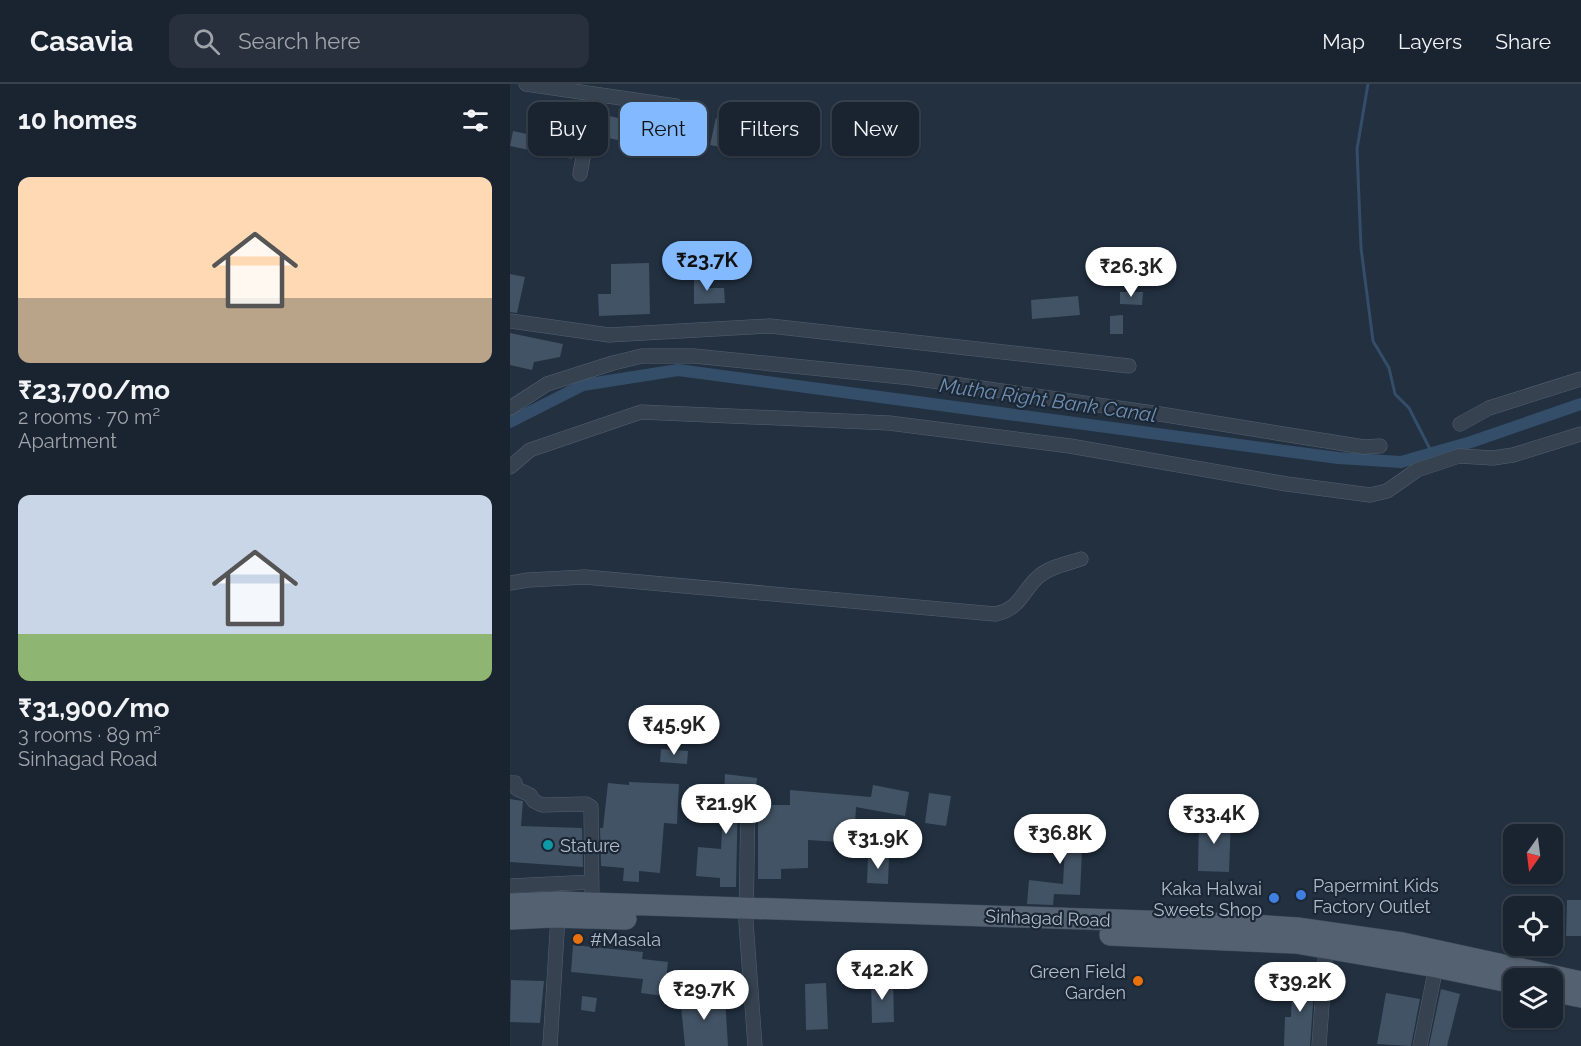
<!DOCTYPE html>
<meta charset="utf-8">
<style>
body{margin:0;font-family:Raleway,sans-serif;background:#27303c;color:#f1f3f6;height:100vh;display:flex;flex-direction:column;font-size:22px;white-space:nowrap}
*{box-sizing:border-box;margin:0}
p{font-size:20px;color:#9fa4ab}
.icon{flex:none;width:33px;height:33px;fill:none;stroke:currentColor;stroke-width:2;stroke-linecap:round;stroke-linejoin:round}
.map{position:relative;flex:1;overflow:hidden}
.drawer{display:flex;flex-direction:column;background:#1a2430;width:510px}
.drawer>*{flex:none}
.top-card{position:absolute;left:18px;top:18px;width:570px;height:54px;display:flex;gap:12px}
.needle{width:39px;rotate:194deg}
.buttons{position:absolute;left:993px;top:740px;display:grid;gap:12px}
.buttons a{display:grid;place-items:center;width:60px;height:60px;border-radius:12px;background:#1a2430;box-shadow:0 2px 4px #0004,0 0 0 2px #38414c;font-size:30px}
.price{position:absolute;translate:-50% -51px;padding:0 14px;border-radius:21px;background:#fff;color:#222;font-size:20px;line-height:39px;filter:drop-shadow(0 2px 3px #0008)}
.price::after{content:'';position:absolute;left:50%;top:36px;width:18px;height:14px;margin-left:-9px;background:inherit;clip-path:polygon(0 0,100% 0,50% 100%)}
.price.on{background:#83b9ff;color:#111}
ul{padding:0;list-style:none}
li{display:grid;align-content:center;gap:12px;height:318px;padding:0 18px}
li span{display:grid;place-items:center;height:186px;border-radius:12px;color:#555}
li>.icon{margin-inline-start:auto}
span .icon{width:108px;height:108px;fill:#fffc;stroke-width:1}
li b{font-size:26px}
h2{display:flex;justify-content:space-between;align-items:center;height:72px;padding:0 18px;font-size:26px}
.tag{padding:0 21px;border-radius:12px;background:#1a2430;box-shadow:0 2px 4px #0004,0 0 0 2px #38414c;font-size:21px;line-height:54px}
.tag.on{background:#83b9ff;color:#111}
header{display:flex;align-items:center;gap:36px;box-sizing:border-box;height:84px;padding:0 30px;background:#1a2430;border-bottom:2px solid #38414c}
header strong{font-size:28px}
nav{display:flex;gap:33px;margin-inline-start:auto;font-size:21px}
.search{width:420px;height:54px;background:#27303c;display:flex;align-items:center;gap:15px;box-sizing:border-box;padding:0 21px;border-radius:12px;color:#9fa4ab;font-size:22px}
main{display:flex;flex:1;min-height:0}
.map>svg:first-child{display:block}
</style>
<header>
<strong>Casavia</strong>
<div class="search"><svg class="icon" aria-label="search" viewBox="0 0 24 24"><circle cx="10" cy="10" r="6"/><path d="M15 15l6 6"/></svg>Search here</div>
<nav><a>Map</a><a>Layers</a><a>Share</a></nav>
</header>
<main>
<section class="drawer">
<h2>10 homes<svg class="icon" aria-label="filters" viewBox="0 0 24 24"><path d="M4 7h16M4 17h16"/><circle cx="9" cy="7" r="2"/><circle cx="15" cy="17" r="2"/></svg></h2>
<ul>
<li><span style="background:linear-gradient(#ffd9b3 65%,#b9a48a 0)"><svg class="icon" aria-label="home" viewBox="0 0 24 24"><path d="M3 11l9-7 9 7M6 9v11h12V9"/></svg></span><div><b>₹23,700/mo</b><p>2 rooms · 70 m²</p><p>Apartment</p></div></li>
<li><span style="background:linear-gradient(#c9d6e8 75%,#8fb573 0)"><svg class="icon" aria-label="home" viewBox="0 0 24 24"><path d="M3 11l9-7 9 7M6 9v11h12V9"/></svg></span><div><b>₹31,900/mo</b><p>3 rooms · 89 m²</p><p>Sinhagad Road</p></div></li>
</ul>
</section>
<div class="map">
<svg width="1071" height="962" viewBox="0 0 1071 962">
<rect width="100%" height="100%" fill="#223040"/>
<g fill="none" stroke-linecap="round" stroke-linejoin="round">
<path stroke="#344d69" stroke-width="3" d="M858,0L847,65L851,164L863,257L879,284L885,310L899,324L922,369"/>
<path stroke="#344d69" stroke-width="12" d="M0,338L73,301L168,286L828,374L891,378L961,358L1071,320"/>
</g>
<path fill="#425365" d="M23,19L65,28L59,58L65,59L62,75L0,62L3,47L17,50Z
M115,24L180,35L173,69L98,54L97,60L85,58L90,30L113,35Z
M206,34L226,38L221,65L200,61Z
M139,179L140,230L89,232L88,210H101V180Z
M0,190L15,193L7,229L0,228Z
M184,192H199V204H214L215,219L184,220Z
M610,208H633L632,221L610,220Z
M568,212L570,231L522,235L521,216Z
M613,231V250H600V232Z
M0,249L53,260L50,273L24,278L22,286L0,281Z
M151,665L178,667L177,680L150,678Z
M215,690L247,694L245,711L228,708L226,803H210V794L186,792L188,763L211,765Z
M119,698L169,700L167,740L154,739L150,789L129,787V798L113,797L114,784L91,782L90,744H93L98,699L119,701Z
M363,701L399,708L395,732L346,723L344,759L298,756V784L271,785V795H248V721H280V706L361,713Z
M419,709L441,712L436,742L415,739Z
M0,715L13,717L11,742L72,744L73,783L0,778Z
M689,734L721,735L719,788L688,787Z
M533,735L545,736L544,743L573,745L570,811L544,810L543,821L517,820L519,796L553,800L555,762L531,760Z
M358,772L379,773L378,800L357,799Z
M1057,816H1071V852H1056Z
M63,861L133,868L132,875L158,878L154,912L131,909L133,895L61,888Z
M783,892H805L800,962H774L775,933H781Z
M383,895L384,938L362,939L361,896Z
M1,896L34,897L30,939L0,938Z
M316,899L318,945L296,946L295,900Z
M931,905L950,910L937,962H919Z
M876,909L910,915L901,962L867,960Z
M72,912L87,914L85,928L71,926Z
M170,912L215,913L218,962H175Z"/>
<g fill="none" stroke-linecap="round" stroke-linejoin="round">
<defs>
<path id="minor" d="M16,0L166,22
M70,90L85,10
M0,237L99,251L260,242L619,282
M0,324L37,300L103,279L132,272H184L402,294L650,330L854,363L870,362
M950,340L979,324L1071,295
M0,383L20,366L131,328L379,339L560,362L777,400L860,411L877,407L907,386L949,372L983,374L1003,371L1071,350
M0,499L18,496L75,493L485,530C509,526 512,508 527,494C538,483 557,480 571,475
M0,699H5L7,705L20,711L24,717L32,721L76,720L81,723L82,819
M238,719L236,838L245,962
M0,802L82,798
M40,962L48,833
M809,962L816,864
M910,962L926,883"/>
<path id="primary" d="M0,820L49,818L726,840L787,844L892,859L1071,898
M0,835L41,833L116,835
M600,851L786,859L926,883L1004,899
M1042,907L1071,913"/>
</defs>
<use href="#minor" stroke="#54606e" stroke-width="15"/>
<use href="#primary" stroke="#3f4b59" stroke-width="22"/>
<use href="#minor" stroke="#364250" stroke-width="14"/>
<use href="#primary" stroke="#546170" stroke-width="21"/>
</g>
<circle fill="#0f9aa8" stroke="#1b2735" stroke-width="2" cx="38" cy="761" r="6"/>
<g fill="#3f7fe0" stroke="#1b2735" stroke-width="2">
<circle cx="791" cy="811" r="6"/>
<circle cx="764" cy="814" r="6"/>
</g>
<g fill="#e8710a" stroke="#1b2735" stroke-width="2">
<circle cx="68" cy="855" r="6"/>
<circle cx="628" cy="897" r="6"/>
</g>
<g text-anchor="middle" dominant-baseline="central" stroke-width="4.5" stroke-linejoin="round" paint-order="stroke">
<g font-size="18" fill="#b2bdcb" stroke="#1b2735" text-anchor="start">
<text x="50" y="761">Stature</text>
<text x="803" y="801">Papermint Kids<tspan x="803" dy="21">Factory Outlet</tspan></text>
<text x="752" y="804" text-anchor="end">Kaka Halwai<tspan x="752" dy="21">Sweets Shop</tspan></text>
<text x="80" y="855">#Masala</text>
<text x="616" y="887" text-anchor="end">Green Field<tspan x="616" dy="21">Garden</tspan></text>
</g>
<g font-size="18" fill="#b2bdcb" stroke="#1b2735">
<text transform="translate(538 834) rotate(2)">Sinhagad Road</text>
</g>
<g font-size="20" font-style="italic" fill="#708fb1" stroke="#1b2735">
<text transform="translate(538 316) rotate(8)">Mutha Right Bank Canal</text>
</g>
</g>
</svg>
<div class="buttons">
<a><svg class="needle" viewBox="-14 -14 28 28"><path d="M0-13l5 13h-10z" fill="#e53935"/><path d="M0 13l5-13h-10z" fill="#9fa4ab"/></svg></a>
<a><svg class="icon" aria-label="locate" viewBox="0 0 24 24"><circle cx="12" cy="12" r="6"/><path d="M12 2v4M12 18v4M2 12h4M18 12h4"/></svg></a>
<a><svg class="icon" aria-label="layers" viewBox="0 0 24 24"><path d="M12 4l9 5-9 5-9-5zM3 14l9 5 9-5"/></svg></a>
</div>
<b class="price on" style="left:197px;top:208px">₹23.7K</b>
<b class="price" style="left:621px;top:214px">₹26.3K</b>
<b class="price" style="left:164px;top:672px">₹45.9K</b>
<b class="price" style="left:216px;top:751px">₹21.9K</b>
<b class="price" style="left:704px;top:761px">₹33.4K</b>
<b class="price" style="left:550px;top:781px">₹36.8K</b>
<b class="price" style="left:368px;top:786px">₹31.9K</b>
<b class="price" style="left:372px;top:917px">₹42.2K</b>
<b class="price" style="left:790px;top:929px">₹39.2K</b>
<b class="price" style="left:194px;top:937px">₹29.7K</b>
<div class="top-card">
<a class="tag">Buy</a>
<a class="tag on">Rent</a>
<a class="tag">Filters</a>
<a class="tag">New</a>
</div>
</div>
</main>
